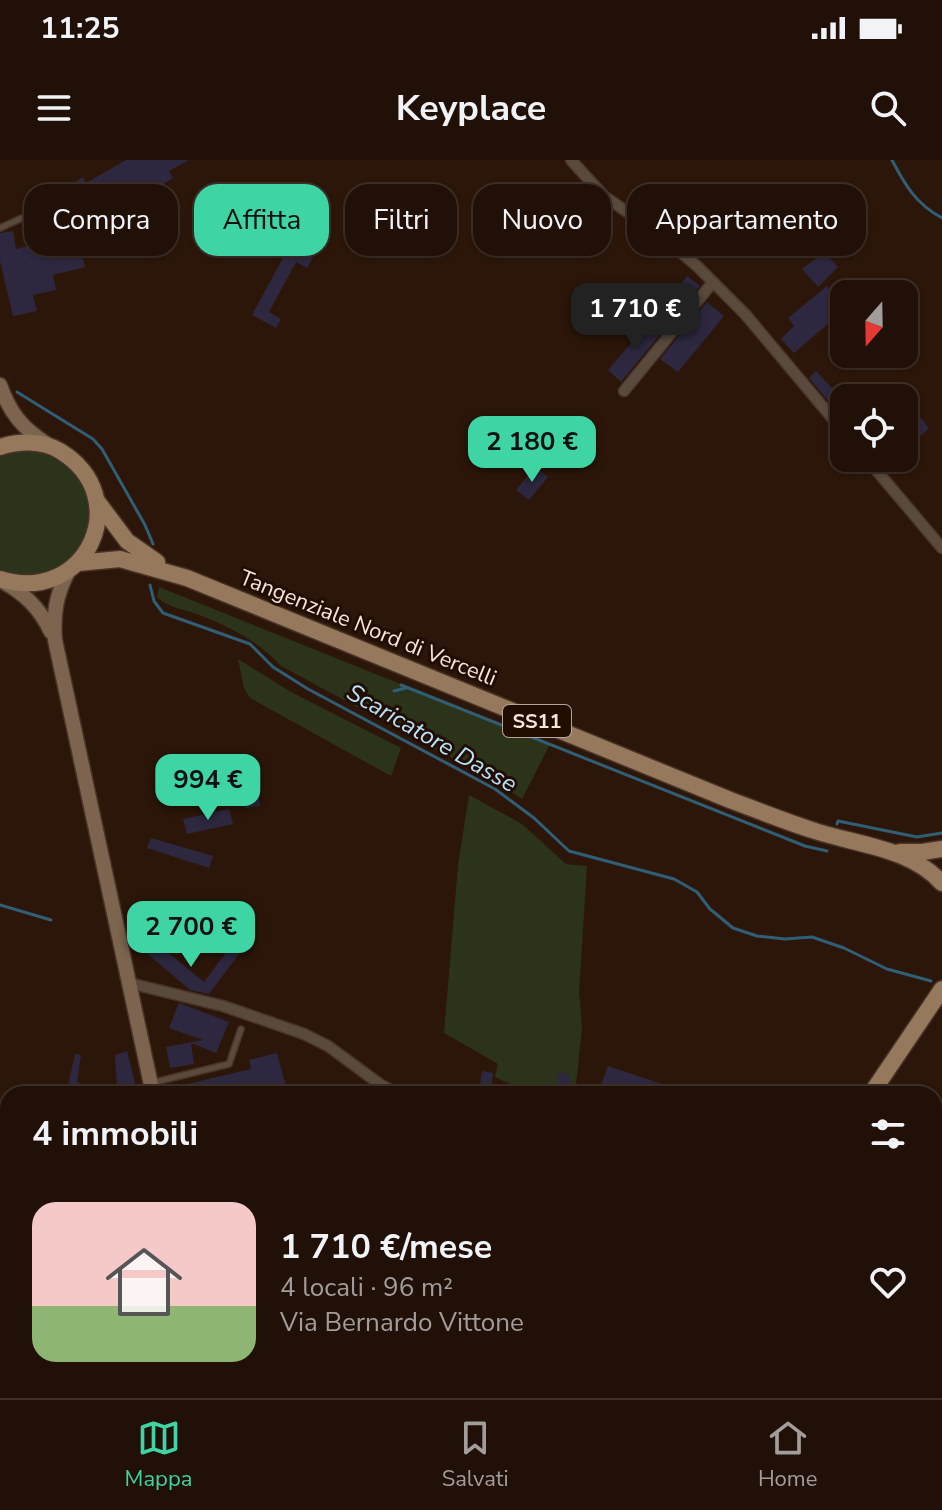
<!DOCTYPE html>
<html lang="it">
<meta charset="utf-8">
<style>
body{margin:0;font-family:"Nunito Sans",sans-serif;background:#291911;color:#f1f3f6;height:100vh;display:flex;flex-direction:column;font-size:30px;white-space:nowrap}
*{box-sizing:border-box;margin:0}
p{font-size:26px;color:#a29d9b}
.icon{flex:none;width:44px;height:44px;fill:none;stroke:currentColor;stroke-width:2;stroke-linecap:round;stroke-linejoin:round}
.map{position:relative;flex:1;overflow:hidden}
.side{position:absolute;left:0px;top:926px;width:942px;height:312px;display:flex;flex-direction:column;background:#211007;border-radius:24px 24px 0 0;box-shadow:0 2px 6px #0004,0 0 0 2px #3e3028}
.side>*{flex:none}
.banner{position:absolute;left:24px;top:24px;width:894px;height:72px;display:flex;gap:16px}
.needle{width:52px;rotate:200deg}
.fabs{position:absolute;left:830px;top:120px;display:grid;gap:16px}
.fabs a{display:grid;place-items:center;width:88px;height:88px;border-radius:16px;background:#211007;box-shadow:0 2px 6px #0004,0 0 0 2px #3e3028;font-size:40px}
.price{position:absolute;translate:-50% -68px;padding:0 18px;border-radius:16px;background:#3ed4a3;color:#111;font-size:26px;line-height:52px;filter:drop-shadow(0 2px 4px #0008)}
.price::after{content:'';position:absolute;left:50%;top:48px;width:24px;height:18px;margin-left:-12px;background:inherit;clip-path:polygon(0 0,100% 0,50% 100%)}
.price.on{background:#222;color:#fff}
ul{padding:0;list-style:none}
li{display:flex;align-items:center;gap:24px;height:200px;padding:0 32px}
li span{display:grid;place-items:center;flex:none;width:224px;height:160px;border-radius:24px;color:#555}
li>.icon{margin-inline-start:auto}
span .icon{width:96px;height:96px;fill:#fffc;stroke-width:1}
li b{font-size:34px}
h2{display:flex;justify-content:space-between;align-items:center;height:96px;padding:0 32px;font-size:34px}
.pill{padding:0 28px;border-radius:24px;background:#211007;box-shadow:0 2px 6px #0004,0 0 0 2px #3e3028;font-size:28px;line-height:72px}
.pill.on{background:#3ed4a3;color:#111}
.status{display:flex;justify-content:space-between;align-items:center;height:56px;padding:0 40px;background:#211007;direction:ltr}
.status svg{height:22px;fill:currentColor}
header{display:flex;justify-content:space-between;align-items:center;height:104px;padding:0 32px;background:#211007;font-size:36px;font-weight:700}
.tabs{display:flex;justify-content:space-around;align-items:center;height:112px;border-top:2px solid #3e3028;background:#211007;font-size:22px;color:#a29d9b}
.tabs a{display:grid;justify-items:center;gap:4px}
.tabs .on{color:#3ed4a3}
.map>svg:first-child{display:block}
</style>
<div class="status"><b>11:25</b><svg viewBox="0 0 49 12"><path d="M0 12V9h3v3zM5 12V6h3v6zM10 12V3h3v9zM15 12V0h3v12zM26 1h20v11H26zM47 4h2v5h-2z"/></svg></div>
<header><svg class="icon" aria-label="menu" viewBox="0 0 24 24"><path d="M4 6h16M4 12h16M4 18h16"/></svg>Keyplace<svg class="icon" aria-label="search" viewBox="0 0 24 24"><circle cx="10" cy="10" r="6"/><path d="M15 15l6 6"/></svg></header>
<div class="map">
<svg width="942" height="1238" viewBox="0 0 942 1238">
<rect width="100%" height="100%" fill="#2c1609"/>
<path fill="#2b341b" d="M38,291C140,328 72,449 0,410V297L16,292Z
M159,427L550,584L522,639L491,619L281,506C259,481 228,466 197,454C183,449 168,448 157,437Z
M238,499L291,532L401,588L391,616L250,538L244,528Z
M469,635L522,664L566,704L587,706L579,831L582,868L575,934H532L495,917L498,904L444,873L458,705Z"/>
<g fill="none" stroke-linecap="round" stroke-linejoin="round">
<path stroke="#2f5f77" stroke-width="3" d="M892,0C905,25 916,44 942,58
M17,232L93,279L102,289L145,365L153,384
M150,425L154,441L163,453L250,484L273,507L308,529L495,629L534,658L569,691L674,719L697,732L710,749L733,768L757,776L785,779L812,777L844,788L887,809L931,821
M401,525L805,686L827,691
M394,531L406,528
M837,664L838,661L917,677L942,673
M0,745L51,760
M934,989L942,994
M853,1238L855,1232L862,1238"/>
</g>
<path fill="#2d283f" d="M126,0H189L169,11L173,18L125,47L123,44L105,54L118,74L106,81L72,24L83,17L86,23Z
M74,64L85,107L53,115L56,130L33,135L37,151L13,156L0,101V73L13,71L16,89L44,82L42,71Z
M291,83L314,95L307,108L296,102L269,152L281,159L276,168L252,155Z
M824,92L838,107L818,127L802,109Z
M687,116L700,126L688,140L676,130Z
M827,126L844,146V150L794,193L781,179L794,166L788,158Z
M707,142L724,156L678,212L660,199Z
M651,160L663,171L621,222L608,210Z
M816,211L844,241V260L809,218Z
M921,258L929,269L904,288V271Z
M535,307L548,317L529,340L516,330Z
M254,605L260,646L245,648L239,607Z
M229,649L233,664L187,674L183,659Z
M151,678L213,696L209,708L147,688Z
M153,780L204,822L230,787L239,794L209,834L190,830L144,791Z
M179,843L229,862L216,893L191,883L194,904L170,908L166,887L203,880L169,868Z
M127,891L137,931L128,932L127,926L117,927L115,895Z
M277,893L288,934H163L162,930L251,909L249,900Z
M75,894L81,895L77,922L81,923L79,934H66Z
M608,906L662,924L687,934H659L651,930L649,934H635L614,927L611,934H598Z
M482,911L493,913L491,932L479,931Z
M558,913L570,914L569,934H557Z"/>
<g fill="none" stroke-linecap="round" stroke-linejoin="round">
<defs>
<path id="lane" d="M0,68L71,36L78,42L103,86
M151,923L229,904L241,869"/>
<path id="street" d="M571,0L604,36L663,77L698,107L745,154L844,272
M624,231L713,122
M866,298L942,388
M129,823L223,846L304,874L328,886L381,925L398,934"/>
<path id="secondary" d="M0,225C10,253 22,268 47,284
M68,412C56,435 53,454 55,480L153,934
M0,420C25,434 39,447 51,472
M217,1230L218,1238"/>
<path id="primary" d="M0,287C19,281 42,280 60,291C136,337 87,446 0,419
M97,341L127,381L157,402
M78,403L120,399L187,418L730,640C757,650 784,661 812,670C856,685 909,687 942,723
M900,692H922L942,689
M871,934L942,829
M666,1238L671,1230"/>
</defs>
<use href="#lane" stroke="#483327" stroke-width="8"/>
<use href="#street" stroke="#483327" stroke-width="13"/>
<use href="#secondary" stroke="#483327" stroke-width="17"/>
<use href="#primary" stroke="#483327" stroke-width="19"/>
<use href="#lane" stroke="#594a3d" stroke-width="5"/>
<use href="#street" stroke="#594a3d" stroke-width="10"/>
<use href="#secondary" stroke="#7c644f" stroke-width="14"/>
<use href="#primary" stroke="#96785c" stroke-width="16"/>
</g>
<g text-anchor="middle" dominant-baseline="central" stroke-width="6" stroke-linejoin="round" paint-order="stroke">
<rect fill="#220d02" stroke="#b6a49b" stroke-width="2" x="503" y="545" width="68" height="32" rx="6"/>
<g font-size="20" font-weight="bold" fill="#f5e5dc">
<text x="537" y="561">SS11</text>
</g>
<g font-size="22" fill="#f5e5dc" stroke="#220d02">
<text transform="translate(368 468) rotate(22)">Tangenziale Nord di Vercelli</text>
</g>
<g font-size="24" font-style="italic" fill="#b7e3fc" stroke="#220d02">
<text transform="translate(432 578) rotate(30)">Scaricatore Dasse</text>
</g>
</g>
</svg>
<div class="fabs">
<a><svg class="needle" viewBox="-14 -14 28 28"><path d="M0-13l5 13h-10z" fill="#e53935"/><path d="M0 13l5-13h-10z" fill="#a29d9b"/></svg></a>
<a><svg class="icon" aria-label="locate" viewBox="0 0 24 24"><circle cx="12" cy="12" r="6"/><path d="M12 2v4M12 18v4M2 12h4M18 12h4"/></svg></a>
</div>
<b class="price on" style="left:635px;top:191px">1 710 €</b>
<b class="price" style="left:532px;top:324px">2 180 €</b>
<b class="price" style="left:208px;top:662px">994 €</b>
<b class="price" style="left:191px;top:809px">2 700 €</b>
<div class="banner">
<a class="pill">Compra</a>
<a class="pill on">Affitta</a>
<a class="pill">Filtri</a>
<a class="pill">Nuovo</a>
<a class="pill">Appartamento</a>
</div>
<section class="side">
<h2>4 immobili<svg class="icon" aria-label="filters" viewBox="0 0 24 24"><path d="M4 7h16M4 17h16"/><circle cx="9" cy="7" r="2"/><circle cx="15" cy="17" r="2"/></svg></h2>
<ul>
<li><span style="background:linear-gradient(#f6c9c9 65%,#8fb573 0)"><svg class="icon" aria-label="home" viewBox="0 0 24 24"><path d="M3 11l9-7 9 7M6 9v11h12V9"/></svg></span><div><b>1 710 €/mese</b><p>4 locali · 96 m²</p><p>Via Bernardo Vittone</p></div><svg class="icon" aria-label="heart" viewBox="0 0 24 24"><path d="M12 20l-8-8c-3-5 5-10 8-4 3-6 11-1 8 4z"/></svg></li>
</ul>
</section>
</div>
<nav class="tabs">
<a class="on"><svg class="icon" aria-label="map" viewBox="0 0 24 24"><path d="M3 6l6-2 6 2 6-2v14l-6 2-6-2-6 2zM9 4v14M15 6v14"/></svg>Mappa</a>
<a><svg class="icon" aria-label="saved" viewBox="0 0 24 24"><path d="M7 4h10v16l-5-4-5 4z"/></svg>Salvati</a>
<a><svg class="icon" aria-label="home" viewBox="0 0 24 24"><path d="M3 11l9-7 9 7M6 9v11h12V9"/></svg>Home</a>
</nav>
